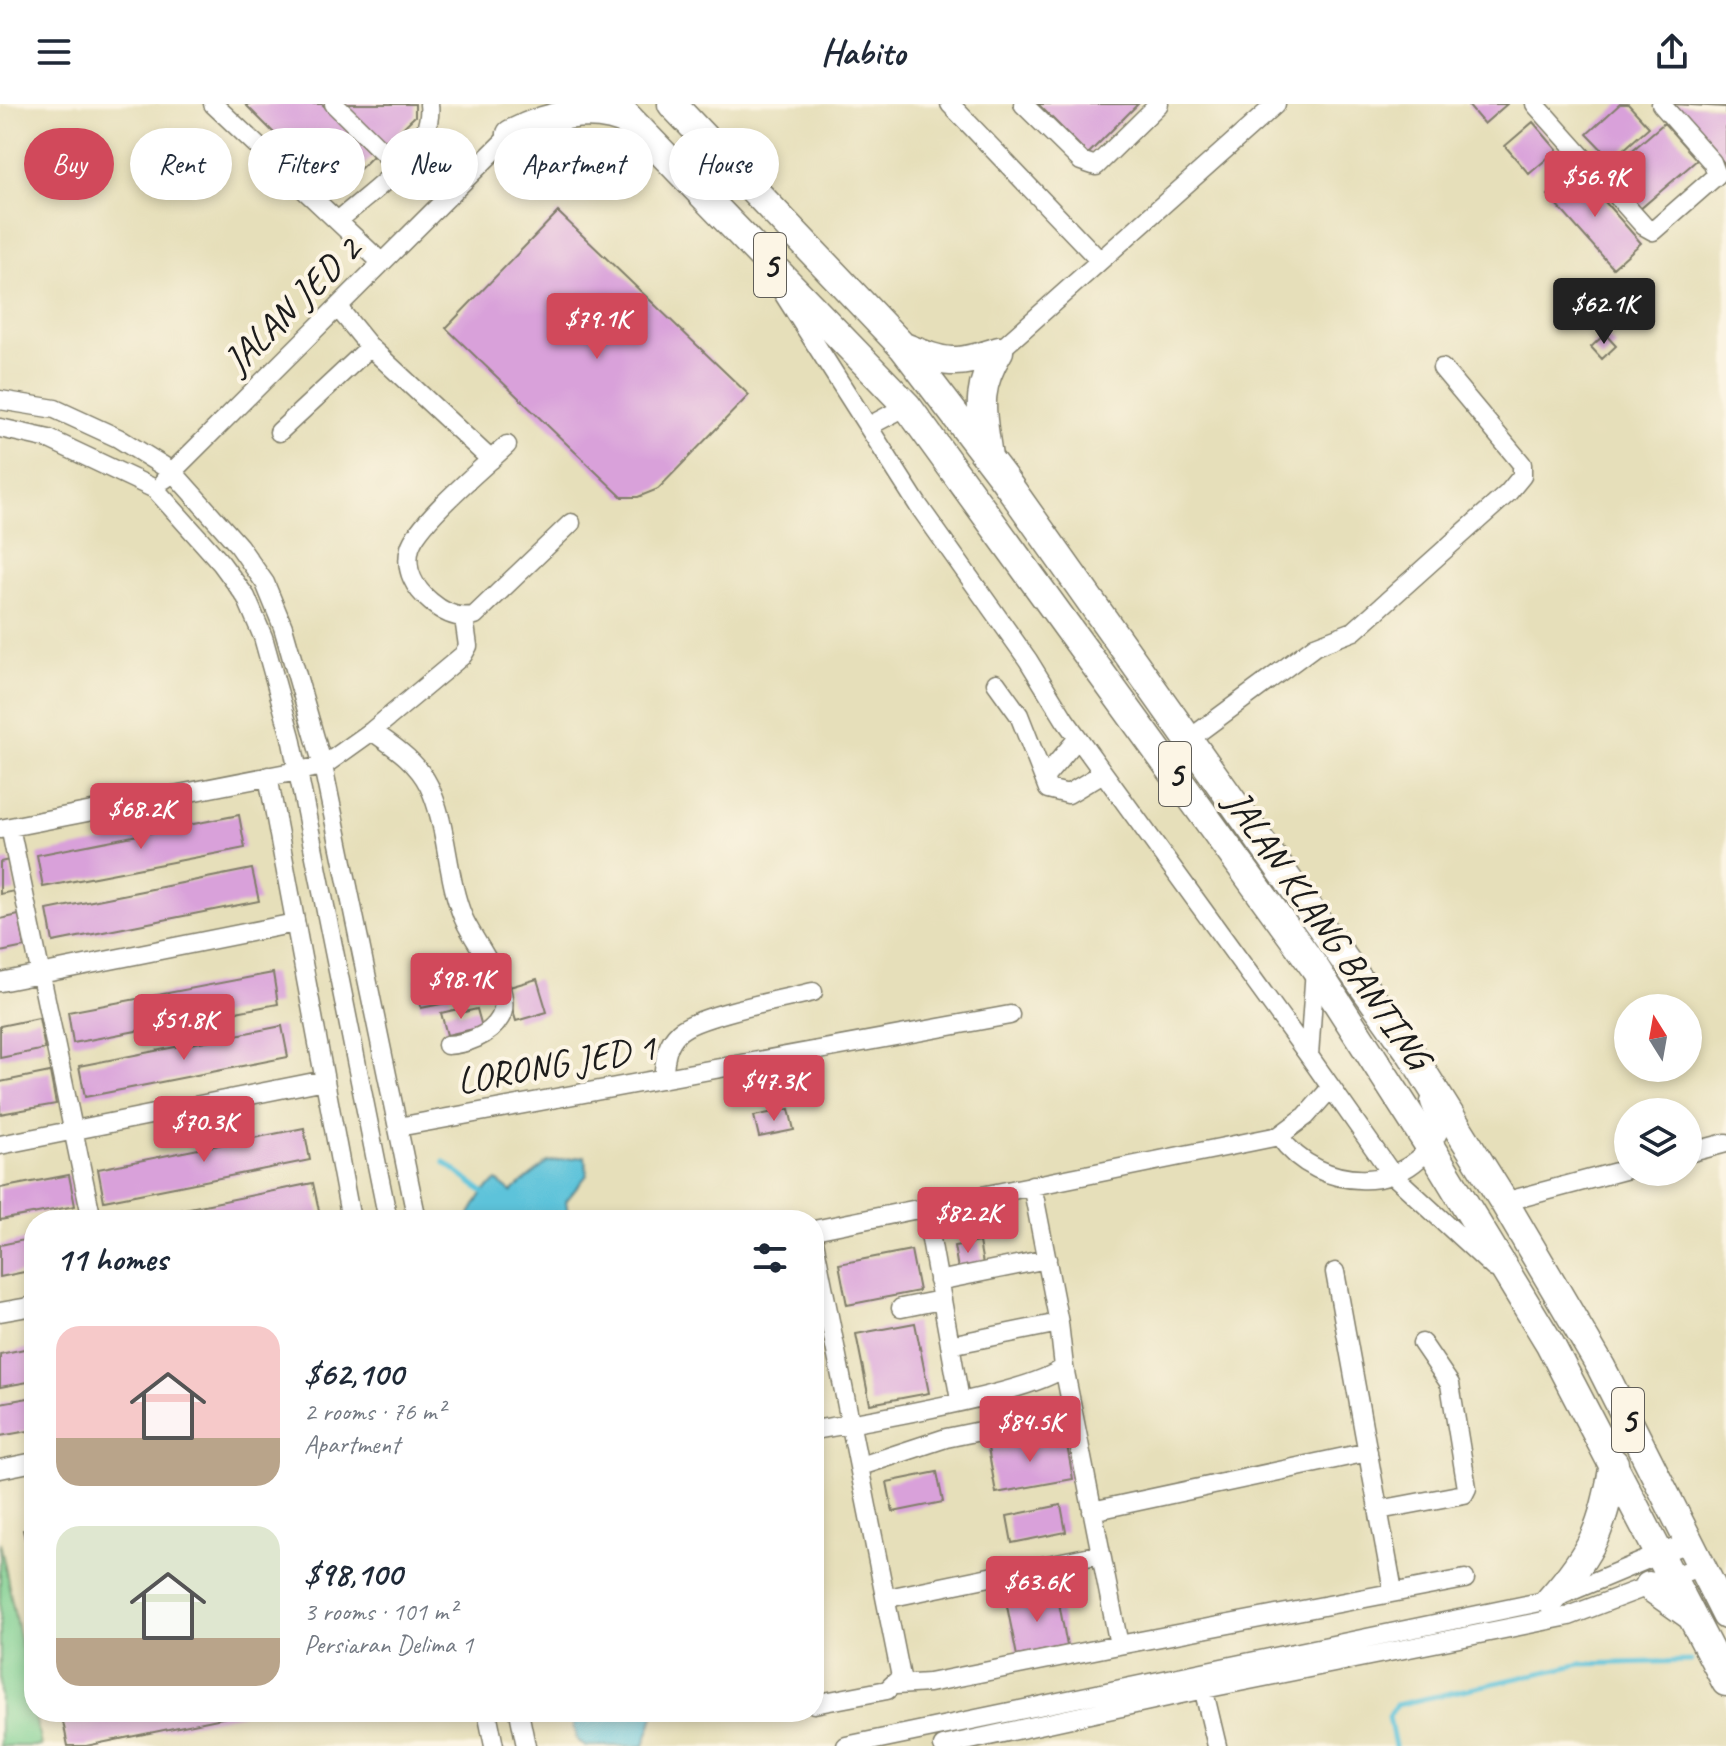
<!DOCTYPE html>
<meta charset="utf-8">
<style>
body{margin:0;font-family:Caveat,sans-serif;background:#f2f2f3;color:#1f2937;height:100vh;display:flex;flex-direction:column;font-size:30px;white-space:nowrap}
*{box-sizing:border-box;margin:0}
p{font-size:26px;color:#747a83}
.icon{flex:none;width:44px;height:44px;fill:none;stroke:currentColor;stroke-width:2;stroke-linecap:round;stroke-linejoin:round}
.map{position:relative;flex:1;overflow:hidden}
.details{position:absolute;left:24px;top:1106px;width:800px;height:512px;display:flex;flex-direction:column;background:#fff;border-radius:32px;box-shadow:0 4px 12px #0003}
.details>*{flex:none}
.guide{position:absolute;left:24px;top:24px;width:800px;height:72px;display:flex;gap:16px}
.needle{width:52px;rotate:349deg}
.controls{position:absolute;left:1614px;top:890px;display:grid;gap:16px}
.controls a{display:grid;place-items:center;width:88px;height:88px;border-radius:50%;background:#fff;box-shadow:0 4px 12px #0003;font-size:40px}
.price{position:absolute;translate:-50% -68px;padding:0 18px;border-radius:8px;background:#d1495b;color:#fff;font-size:26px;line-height:52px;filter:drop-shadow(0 2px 4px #0008)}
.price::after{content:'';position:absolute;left:50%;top:48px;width:24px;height:18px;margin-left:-12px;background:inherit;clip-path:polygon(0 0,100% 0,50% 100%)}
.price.on{background:#222;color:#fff}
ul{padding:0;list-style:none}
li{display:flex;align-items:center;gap:24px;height:200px;padding:0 32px}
li span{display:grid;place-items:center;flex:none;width:224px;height:160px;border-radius:24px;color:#555}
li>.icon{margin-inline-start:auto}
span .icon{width:96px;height:96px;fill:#fffc;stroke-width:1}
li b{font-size:34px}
h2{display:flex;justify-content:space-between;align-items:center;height:96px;padding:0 32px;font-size:34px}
.chip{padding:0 28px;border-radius:36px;background:#fff;box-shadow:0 4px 12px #0003;font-size:28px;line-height:72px}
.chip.on{background:#d1495b;color:#fff}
header{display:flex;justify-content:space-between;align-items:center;height:104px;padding:0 32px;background:#fff;font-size:36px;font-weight:600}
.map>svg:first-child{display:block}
</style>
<header><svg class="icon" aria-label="menu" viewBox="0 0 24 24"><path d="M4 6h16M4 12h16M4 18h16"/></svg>Habito<svg class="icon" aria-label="share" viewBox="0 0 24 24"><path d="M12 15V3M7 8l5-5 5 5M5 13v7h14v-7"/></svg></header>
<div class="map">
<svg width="1726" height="1642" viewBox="0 0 1726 1642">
<rect width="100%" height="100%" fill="#fcf5e5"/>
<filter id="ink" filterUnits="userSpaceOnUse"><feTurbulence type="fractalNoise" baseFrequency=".0125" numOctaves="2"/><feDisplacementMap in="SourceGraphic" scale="16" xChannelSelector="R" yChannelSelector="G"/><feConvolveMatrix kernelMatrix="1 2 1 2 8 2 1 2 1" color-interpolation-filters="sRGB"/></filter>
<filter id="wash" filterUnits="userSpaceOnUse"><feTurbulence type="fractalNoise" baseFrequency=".006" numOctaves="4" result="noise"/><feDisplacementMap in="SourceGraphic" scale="32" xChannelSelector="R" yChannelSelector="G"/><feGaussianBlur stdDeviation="1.8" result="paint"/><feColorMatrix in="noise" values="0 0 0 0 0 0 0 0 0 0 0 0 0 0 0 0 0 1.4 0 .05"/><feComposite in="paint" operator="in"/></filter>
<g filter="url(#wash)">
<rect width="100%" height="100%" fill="#e6dfba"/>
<path fill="#7dcf90" stroke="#4c7656" stroke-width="2" d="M0,1438L41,1642H0Z"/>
<path fill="#5dc3da" stroke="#3c707b" stroke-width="2" d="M585,1052L587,1071L566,1097L569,1116H472L470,1110L483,1088L497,1077L511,1088L548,1058Z
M571,1608H654V1612L644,1642H585L577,1637Z"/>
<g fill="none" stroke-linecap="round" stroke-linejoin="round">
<path stroke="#5dc3da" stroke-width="5" d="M444,1058L483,1088
M1395,1642L1389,1613L1396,1601L1581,1560L1691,1557"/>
</g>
<g id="blocks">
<path fill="#d9a1da" d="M245,0H322L373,52L341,84L328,83Z
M343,0H415V12L384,42Z
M1038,0H1138L1088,50Z
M1467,0H1507L1484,20Z
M1620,0H1628L1649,23L1612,56L1587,30Z
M1672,0L1726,3V61Z
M1533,18L1557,46L1529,70L1505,42Z
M1664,19L1697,56L1639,106L1606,69Z
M1577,66L1641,139L1613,164L1548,91Z
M558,108L749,291L658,385L638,393H622L446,224Z
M1605,230L1616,242L1602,255L1591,243Z
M239,711L245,744L43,783L37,751Z
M9,756L15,787L0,790V758Z
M252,765L259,797L53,838L47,806Z
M19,811L25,843L0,848V815Z
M485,867L491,882L477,887L471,872Z
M273,869L278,900L73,939L68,908Z
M445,869L451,898L421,904L415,875Z
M537,875L547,908L516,917L506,884Z
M458,905L460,909L477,905L482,923L447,931L441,909Z
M39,914L45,945L0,954V922Z
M282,922L288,953L85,993L79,962Z
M50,968L56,1000L0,1010V978Z
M789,1005L794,1026L759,1033L754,1012Z
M304,1024L310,1056L104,1097L98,1065Z
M69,1071L75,1102L0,1116V1084Z
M313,1079L320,1111L292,1116H130Z
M34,1134V1166L0,1173V1141Z
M979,1138L983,1160L958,1165L954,1142Z
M911,1146L919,1187L847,1201L839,1160Z
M915,1219L929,1289L870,1300L856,1230Z
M34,1243V1277L0,1283V1250Z
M34,1293V1326L0,1332V1299Z
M1065,1330L1073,1375L996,1389L988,1344Z
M937,1368L943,1398L893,1408L887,1378Z
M1061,1401L1066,1428L1012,1439L1007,1412Z
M34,1424V1474H33L23,1426Z
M1057,1488L1067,1542L1017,1552L1006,1497Z
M61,1608H246L247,1609L86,1642H68Z"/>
</g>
</g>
<g filter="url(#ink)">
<use href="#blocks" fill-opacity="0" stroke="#817e6b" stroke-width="2"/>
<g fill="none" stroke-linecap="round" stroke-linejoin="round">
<defs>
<path id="minor" d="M213,0L382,159
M334,0L398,63
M950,0L1100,157
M1023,0L1081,57L1096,62L1159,0
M1535,0L1644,122L1653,127L1717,71L1712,58L1661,0
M339,116C371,87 435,48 429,0
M781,186L918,401L1028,556L1065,616L1309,952L1392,1070L1494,1164
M339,205L370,243L491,356
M999,247L1276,0
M0,296L55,305L118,334L173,368L239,442L265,479L283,523L323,662L417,1116
M869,322L907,302
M0,324L49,335L155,385L221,459L246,493L263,533L291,633L388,1116
M279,328L370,243
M507,341C485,362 417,418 410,444C404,466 415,485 431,498C444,509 459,516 475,511L571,419
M165,375L511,30
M996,579L1019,611L1048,685L1068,690L1103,669
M372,627C393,642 417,657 429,682C448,722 446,772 463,813C473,838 516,887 500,914C490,932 466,940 447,941
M1188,636L1315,542L1354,527L1508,389L1522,372V360L1442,264
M268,672L351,1116
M1045,673L1078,634
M10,723L92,1116
M0,725L323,662L372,627L463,551L468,542L464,514
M0,878L295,819
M1309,952L1315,864
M663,975C665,957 665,941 679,928C698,911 785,895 813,888
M398,1023L1010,911
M1279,1032C1319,1090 1413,1092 1440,1024L1430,998
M0,1041L325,976
M1688,1049L1726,1039
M1504,1098L1628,1065
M925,1102L960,1296
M814,1126L1279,1032L1306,1012L1329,986
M814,1137L901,1573L887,1586L814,1600
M1335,1168L1393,1487
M938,1177L1047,1155
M901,1204L941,1196
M0,1208L34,1202
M950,1241L1059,1219
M814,1326C861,1318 1035,1289 1064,1263L1059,1219L1032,1081
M861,1362L946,1334L1073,1308
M0,1365L34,1358
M1379,1406L1464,1390L1467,1384L1450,1280L1422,1239
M1092,1407L1368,1348
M888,1494L1101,1450
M1119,1541L1465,1475
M1201,1575L1217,1642
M896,1581L929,1579L1119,1541L1064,1263
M487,1608L494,1642
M519,1608L526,1642
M846,1642L1550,1496L1689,1438
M943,1642L1204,1585L1569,1512L1701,1462"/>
<path id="highway" d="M615,0L907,302L1315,864L1432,1046L1550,1240L1726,1578
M672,0L903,243L1004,375L1412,951L1504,1098L1601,1263L1726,1511
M511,30C549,11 594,0 633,20
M904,243C947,260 954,262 999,247
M988,353C982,308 974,288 999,247
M1649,1482L1690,1511
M1550,1496C1593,1448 1604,1422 1614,1359"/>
</defs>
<use href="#minor" stroke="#817e6b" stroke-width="21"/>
<use href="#highway" stroke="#817e6b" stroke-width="31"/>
<use href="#minor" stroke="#fff" stroke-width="18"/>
<use href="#highway" stroke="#fff" stroke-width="28"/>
</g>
</g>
<g text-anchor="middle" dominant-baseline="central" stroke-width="8" stroke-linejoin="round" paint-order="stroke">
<g fill="#fcf5e5" stroke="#5f5d58" stroke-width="2">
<rect x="754" y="129" width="32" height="64" rx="6"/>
<rect x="1159" y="638" width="32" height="64" rx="6"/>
<rect x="1612" y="1284" width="32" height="64" rx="6"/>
</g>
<g font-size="36" font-weight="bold" fill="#1c1c1c">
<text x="770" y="161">5</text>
<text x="1175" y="670">5</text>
<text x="1628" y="1316">5</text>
</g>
<g font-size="38" fill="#1c1c1c" stroke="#fcf5e5">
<text transform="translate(292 201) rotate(-45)">JALAN JED 2</text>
<text transform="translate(1328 825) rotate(55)">JALAN KLANG BANTING</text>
<text transform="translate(556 960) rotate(-10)">LORONG JED 1</text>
</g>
</g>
</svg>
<div class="controls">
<a><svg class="needle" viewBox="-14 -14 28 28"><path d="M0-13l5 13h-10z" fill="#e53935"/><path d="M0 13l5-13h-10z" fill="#747a83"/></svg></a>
<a><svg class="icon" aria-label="layers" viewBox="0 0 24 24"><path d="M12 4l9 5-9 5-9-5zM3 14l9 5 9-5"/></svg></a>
</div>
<b class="price" style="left:1595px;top:115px">$56.9K</b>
<b class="price on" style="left:1604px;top:242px">$62.1K</b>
<b class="price" style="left:597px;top:257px">$79.1K</b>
<b class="price" style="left:141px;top:747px">$68.2K</b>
<b class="price" style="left:461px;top:917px">$98.1K</b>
<b class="price" style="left:184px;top:958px">$51.8K</b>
<b class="price" style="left:774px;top:1019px">$47.3K</b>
<b class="price" style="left:204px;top:1060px">$70.3K</b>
<b class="price" style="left:968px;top:1151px">$82.2K</b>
<b class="price" style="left:1030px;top:1360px">$84.5K</b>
<b class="price" style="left:1037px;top:1520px">$63.6K</b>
<div class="guide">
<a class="chip on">Buy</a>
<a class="chip">Rent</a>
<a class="chip">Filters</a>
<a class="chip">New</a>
<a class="chip">Apartment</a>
<a class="chip">House</a>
</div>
<section class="details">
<h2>11 homes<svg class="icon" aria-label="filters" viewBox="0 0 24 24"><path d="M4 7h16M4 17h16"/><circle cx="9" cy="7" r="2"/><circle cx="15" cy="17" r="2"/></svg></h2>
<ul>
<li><span style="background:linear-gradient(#f6c9c9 70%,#b9a48a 0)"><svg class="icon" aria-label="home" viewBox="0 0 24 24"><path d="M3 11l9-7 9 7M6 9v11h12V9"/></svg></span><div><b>$62,100</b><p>2 rooms · 76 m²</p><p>Apartment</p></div></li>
<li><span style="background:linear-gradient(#dfe7d0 70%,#b9a48a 0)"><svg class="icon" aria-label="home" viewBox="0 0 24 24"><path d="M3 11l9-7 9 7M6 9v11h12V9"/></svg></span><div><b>$98,100</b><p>3 rooms · 101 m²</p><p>Persiaran Delima 1</p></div></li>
</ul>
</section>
</div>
